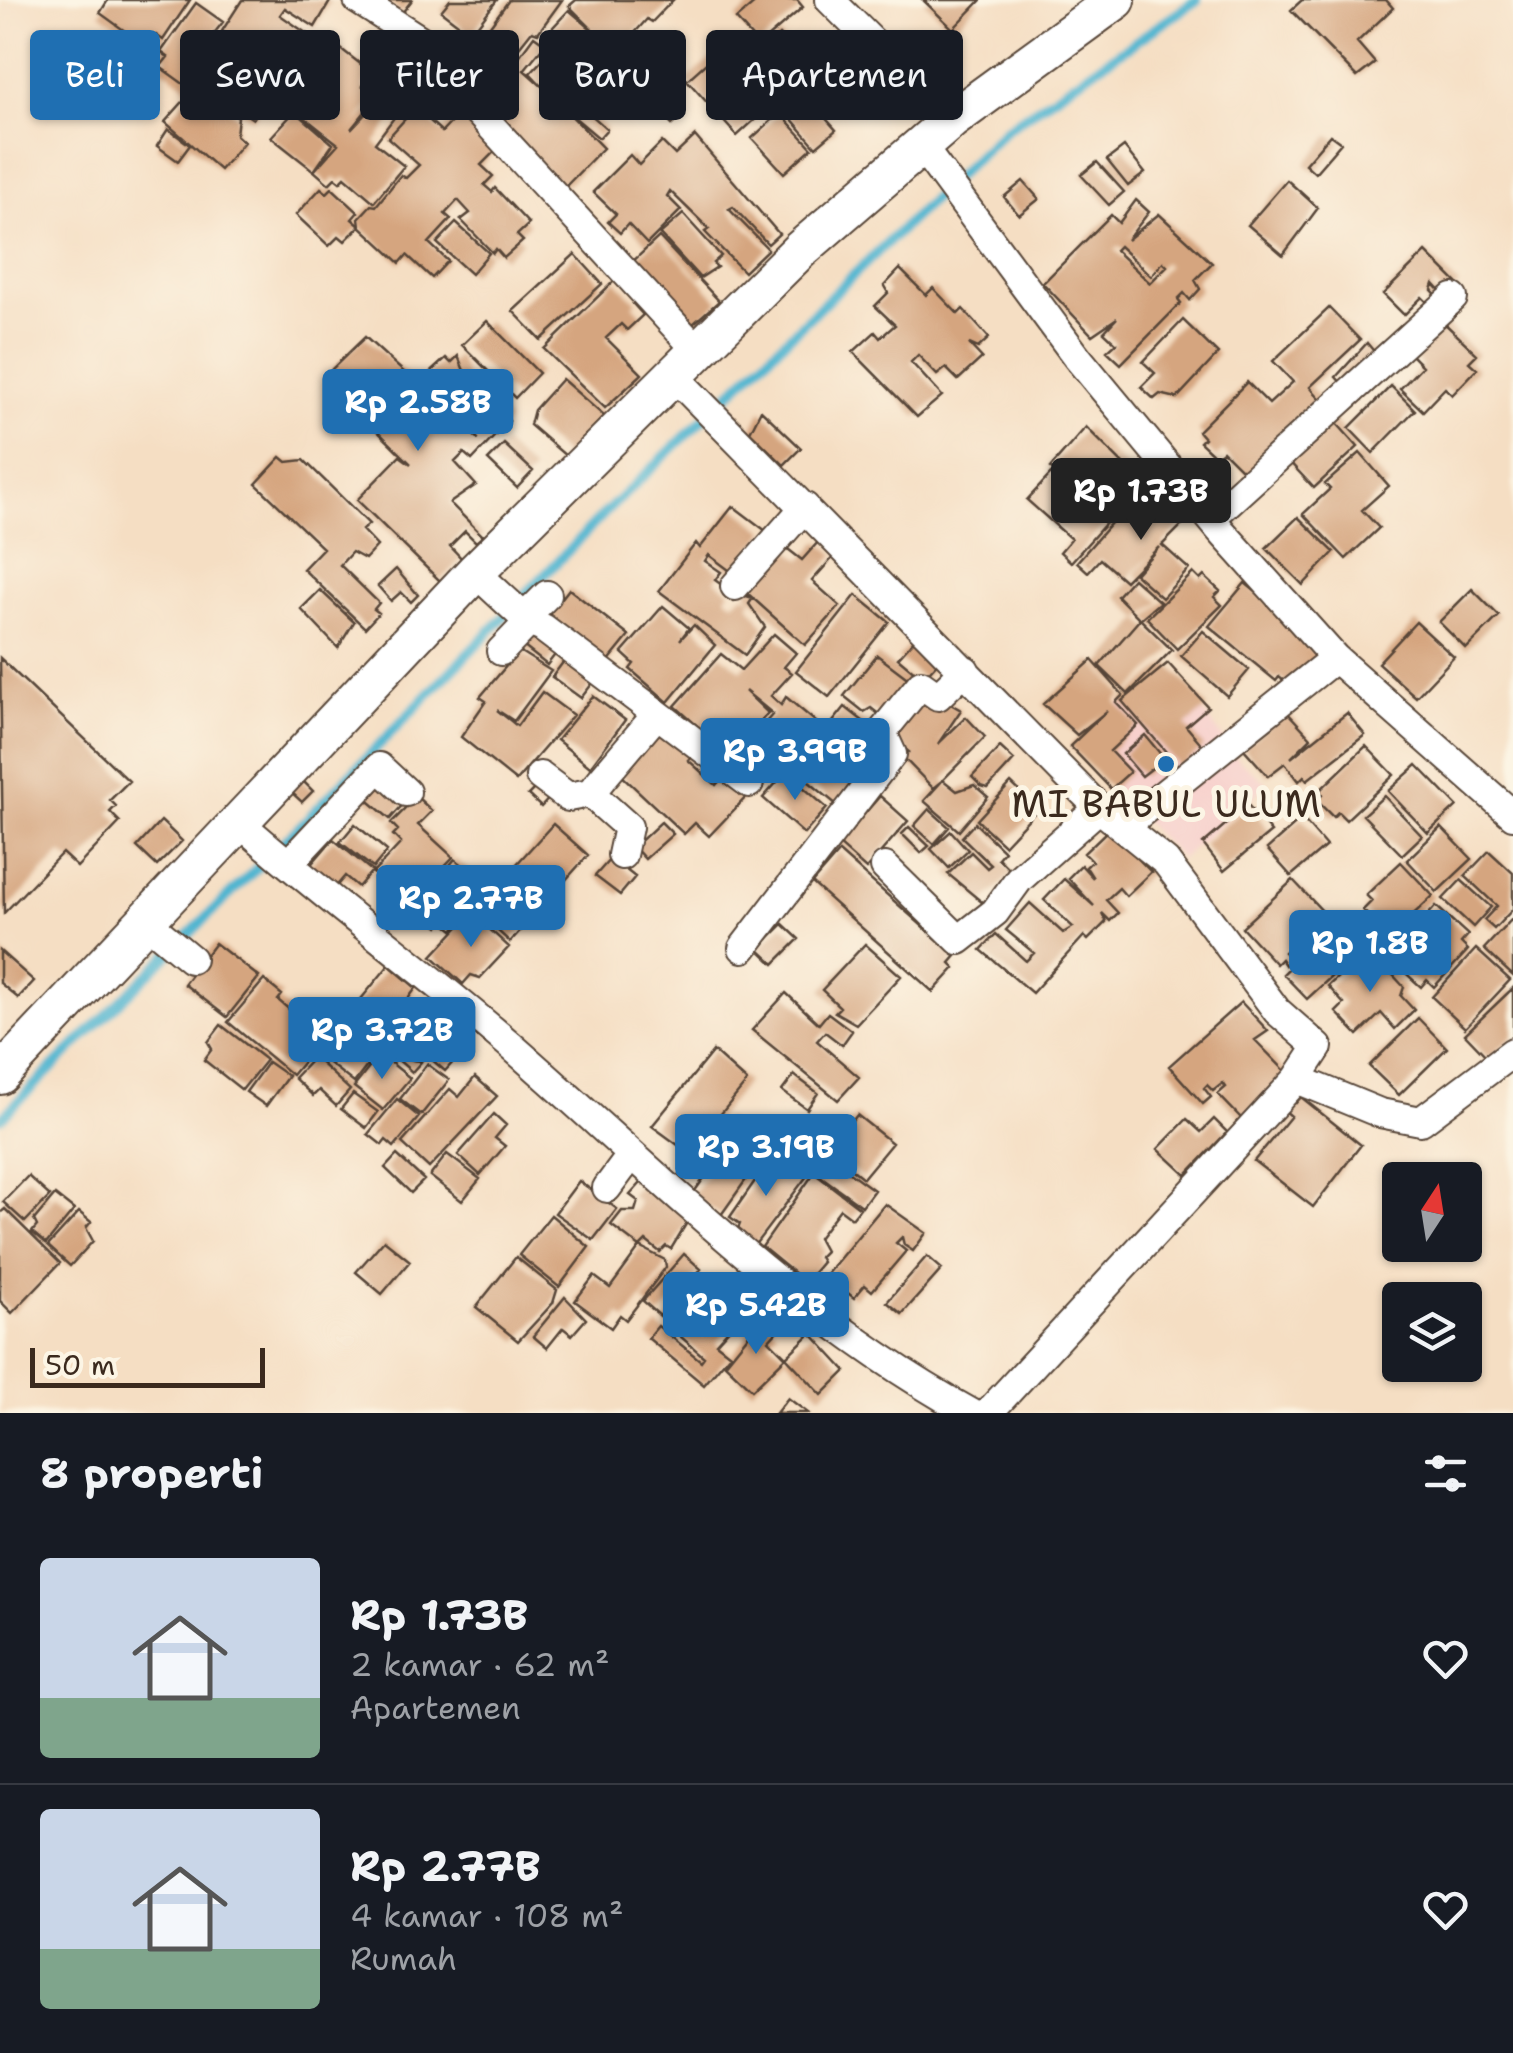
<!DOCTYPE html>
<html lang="id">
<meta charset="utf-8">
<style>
body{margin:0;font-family:"Shantell Sans",sans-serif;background:#242831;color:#f1f3f6;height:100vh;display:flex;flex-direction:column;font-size:38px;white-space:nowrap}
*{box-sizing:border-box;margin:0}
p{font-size:32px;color:#9ea1a6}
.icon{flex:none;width:55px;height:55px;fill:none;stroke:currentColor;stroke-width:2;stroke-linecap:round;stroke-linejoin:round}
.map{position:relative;height:1413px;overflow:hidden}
.sheet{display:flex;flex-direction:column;background:#171b24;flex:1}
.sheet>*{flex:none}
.guide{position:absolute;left:30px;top:30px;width:1000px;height:90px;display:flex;gap:20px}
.needle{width:65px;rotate:12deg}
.fabs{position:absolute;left:1382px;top:1162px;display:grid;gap:20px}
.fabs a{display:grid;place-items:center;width:100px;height:100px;border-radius:10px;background:#171b24;box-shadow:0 2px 8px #0004;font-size:50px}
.scale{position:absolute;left:30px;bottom:25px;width:235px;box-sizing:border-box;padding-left:10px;border:5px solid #3b2a1e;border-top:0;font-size:28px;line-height:35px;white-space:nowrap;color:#3b2a1e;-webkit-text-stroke:8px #fcf5e5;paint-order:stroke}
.price{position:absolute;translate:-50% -85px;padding:0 22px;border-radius:10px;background:#1f6fb2;color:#fff;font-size:32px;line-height:65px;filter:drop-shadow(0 2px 5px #0008)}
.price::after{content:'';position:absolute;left:50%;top:60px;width:30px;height:22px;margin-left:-15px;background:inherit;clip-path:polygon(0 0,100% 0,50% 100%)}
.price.selected{background:#222;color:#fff}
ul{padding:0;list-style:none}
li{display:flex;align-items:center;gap:30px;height:250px;padding:0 40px}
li+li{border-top:2px solid #363941}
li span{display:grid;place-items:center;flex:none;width:280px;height:200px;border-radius:10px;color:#555}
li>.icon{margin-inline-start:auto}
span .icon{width:120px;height:120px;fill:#fffc;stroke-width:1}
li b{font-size:42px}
h2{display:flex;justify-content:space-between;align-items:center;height:120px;padding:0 40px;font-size:42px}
.tag{padding:0 35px;border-radius:10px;background:#171b24;box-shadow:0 2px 8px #0004;font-size:35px;line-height:90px}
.tag.selected{background:#1f6fb2;color:#fff}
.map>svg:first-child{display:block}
</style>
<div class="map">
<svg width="1513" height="1413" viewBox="0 0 1513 1413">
<rect width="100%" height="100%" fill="#fcf5e5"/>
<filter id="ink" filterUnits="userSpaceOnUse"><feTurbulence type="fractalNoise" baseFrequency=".01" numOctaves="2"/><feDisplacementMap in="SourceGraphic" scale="20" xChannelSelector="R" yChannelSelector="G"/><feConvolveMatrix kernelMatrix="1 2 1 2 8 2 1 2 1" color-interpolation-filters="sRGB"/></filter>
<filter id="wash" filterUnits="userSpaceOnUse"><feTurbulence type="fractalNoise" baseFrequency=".0048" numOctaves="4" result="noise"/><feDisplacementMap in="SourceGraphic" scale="40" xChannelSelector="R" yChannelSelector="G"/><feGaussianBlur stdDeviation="2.25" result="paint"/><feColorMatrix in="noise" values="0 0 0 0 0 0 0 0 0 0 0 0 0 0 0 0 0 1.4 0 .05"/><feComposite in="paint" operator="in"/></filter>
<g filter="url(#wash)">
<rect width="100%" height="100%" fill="#f5dec3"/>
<path fill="#f7d0cc" d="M1168,663L1239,760L1268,784L1181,859L1070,746Z"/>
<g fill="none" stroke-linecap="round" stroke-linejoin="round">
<path stroke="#51b5d0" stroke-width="10" d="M0,1119L302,824L604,514L1006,129L1197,0"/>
</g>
<g id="blocks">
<path fill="#d5a57f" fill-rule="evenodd" d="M108,0H190L163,40L156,35L143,44L100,13Z
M242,0H331L315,27L285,8L280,15L309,35L293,59L289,57L285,63L276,57L269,68L281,79L253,119L206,87L199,95L204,99L210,92L238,117L236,135L244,142L220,170L165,122L189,95L185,85L160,67L168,57L161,52L196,3L223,22L212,36L239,49L243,44L222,31Z
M384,0H412L402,13Z
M450,0H497L471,34L441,11Z
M509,0H562L538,33L532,31L516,51L487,30Z
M576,0H673L652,22L647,19L590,83L542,39L569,10L596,33L569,6Z
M758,0H797L803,7L759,45L736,19Z
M923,0H981L953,29Z
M1302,0H1386L1393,8L1357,42L1375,63L1357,77L1291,10Z
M779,35L809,65L785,87L788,91L796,85L836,130L816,147L771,95L782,84L757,56Z
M534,36L545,44L524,70L544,88L530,73L550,52L573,73L551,95L603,148L564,188L475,98L512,59L515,62Z
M732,40L763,75L752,84L771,105L737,136L687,80Z
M336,45L372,73L363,86L377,97L351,129L389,89L380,82L384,77L380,74L394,62L389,57L398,49L403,53L407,48L445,76L419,111L442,132L459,114L496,150L481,165L493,176L484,185L492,192L495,188L529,224L517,235L523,241L504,258L496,249L493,253L461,220L470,213L458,200L445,214L451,219L429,243L448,261L432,278L407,255L400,263L360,226L359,218L371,205L376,206L401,175L406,178L419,165L388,138L415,108L405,103L375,143L404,166L374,202L345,177L340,182L335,178L329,184L314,171L338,144L289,105Z
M573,77L584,88L567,106L556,95Z
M669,89L677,97L670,104L682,116L672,125L652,105Z
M576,101L607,129L599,138L567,111Z
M295,111L333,144L314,171L271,137Z
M780,113L812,148L784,173L752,138Z
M168,129L190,145L178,161L157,146Z
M1330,135L1341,143L1315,173L1305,164Z
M695,136L779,234L768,244L733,207L729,209L768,249L744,272L705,232L709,229L670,191L667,196L681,210L647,244L628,224L620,233L608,222L616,214L593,192L630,155L639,165L662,142L675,155Z
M1124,147L1145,173L1128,186L1107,160Z
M1097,162L1124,192L1109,205L1081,175Z
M1287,180L1318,208L1283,255L1248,225Z
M1023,181L1039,199L1019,215L1004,197Z
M321,188L327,193L332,188L358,212L352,219L360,226L345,241L339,236L329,246L296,215Z
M1136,200L1149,212L1127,240L1159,214L1212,263L1195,280L1200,289L1190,300L1184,293L1178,299L1181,303L1121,364L1107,351L1116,343L1104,332L1117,318L1092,335L1043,283L1111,215L1119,223ZM1119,246L1151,276L1163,262L1167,266L1150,283L1115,250Z
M683,214L721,256L713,263L717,267L700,278L660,234Z
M456,223L489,253L471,274L437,243Z
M659,237L719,301L693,324L682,312L678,316L630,264Z
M1426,252L1459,285L1446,297L1434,284L1432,290L1440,299L1432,307L1422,297L1404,315L1383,294Z
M575,254L602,284L541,340L513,311Z
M900,269L926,295L933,288L958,314L963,309L989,338L978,348L969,344L982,358L958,380L946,368L937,375L918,355L911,362L942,396L917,417L853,352L875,332L880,338L895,325L875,306L888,293L884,286Z
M615,280L637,302L633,304L643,315L627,330L621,324L606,338L642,374L605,408L544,349Z
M1329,308L1360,340L1310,387L1327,406L1250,478L1223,451L1216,457L1200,442L1204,438L1198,431L1247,382L1269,404L1293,382L1273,361Z
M1440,319L1477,354L1469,362L1477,369L1452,395L1445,388L1423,411L1400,389L1422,366L1408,352Z
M1183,320L1218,354L1177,398L1160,394L1154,399L1141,387L1155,373L1143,362Z
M487,321L539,373L515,398L462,345Z
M365,337L479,440L451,408L475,385L509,421L472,460L464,453L455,462L476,485L450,503L483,536L476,542L465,531L450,546L462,559L440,581L357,500L400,456L411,464L355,409L360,404L355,394L350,399L331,379L336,373L332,369Z
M1367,343L1378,356L1344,386L1336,377Z
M458,356L469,383L449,403L425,377L446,358L451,363Z
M562,379L604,416L567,457L530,425L534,410Z
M1391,386L1415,410L1373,453L1349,428Z
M761,410L801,448L784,465L750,432Z
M1331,417L1358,447L1314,488L1286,458Z
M1086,427L1141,482L1106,520L1050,468Z
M504,444L533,471L517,488L488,460Z
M1360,453L1389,486L1362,510L1379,528L1346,559L1303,514L1330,489L1325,484Z
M281,457L287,462L304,460L369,524L362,530L377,546L365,559L352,552L340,565L379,603L374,609L379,613L365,628L303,569L323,548L256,484Z
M1051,474L1106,523L1071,562L1060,552L1071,539L1027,500Z
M1147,482L1186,521L1162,545L1189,569L1162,598L1135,574L1159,547L1125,581L1100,559L1088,572L1077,562Z
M733,506L766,531L733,573L709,555L705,561L721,572L715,580L730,591L726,597L734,602L743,595L753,598L749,604L765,627L745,655L659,591L696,543L700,548Z
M1298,517L1334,552L1303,585L1266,548Z
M819,541L835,555L812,581L840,606L805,645L746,592L784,546L802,560Z
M396,569L418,595L411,602L401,592L391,601L378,586Z
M1193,573L1200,580L1204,576L1220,591L1214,597L1222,605L1177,649L1147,618Z
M1133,578L1160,602L1140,619L1117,596Z
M1245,583L1309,636L1305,646L1319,657L1293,688L1279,677L1276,681L1209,626Z
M569,589L629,636L603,668L544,621Z
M1472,589L1499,616L1466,649L1439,622Z
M320,590L354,622L338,648L301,609Z
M856,595L889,622L829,697L796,671Z
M663,606L689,628L680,640L694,625L715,645L668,702L630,669L634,664L622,653Z
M1140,619L1172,650L1128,694L1099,666Z
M1416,622L1454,657L1416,697L1378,663Z
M536,629L561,647L547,665L523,646Z
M1203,631L1249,670L1227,696L1181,656Z
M774,634L796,653L784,667L792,673L771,696L781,705L786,697L816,722L810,730L816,735L807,747L800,741L762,782L735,757L773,714L745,691L768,713L730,755L675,706L721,654L741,670Z
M915,639L940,660L923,679L898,658Z
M519,651L551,671L514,721L497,710L517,726L542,692L573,715L516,781L461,737L486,701L480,697Z
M570,653L599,675L581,698L552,677Z
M877,655L914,683L885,719L871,708L864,712L844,696Z
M0,658L129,781L110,800L116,806L110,812L120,822L77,867L62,853L4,913Z
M1092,660L1123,695L1116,702L1138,725L1110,751L1130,772L1111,789L1070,746L1107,711L1077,735L1043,704Z
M1168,663L1208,707L1186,726L1204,747L1180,768L1122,701Z
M924,689L961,710L938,744L966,717L985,737L943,780L957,791L974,785L988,797L959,831L924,801L943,780L933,788L902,756L909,752L887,734Z
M593,696L625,720L590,767L557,740Z
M845,707L877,732L856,758L824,733Z
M1286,711L1311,738L1291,758L1347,713L1365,735L1307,780L1304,776L1299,781L1285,763L1268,776L1244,749Z
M662,724L695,752L688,760L716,785L726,774L748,795L709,836L695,823L684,834L619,773Z
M1145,735L1171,767L1165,772L1159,763L1142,776L1123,754Z
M824,740L852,763L849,770L859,779L837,805L797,772Z
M1366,746L1394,775L1346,820L1338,812L1333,817L1316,800L1322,795L1320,790Z
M1000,747L1014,760L988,788L981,786L972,777Z
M1417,765L1457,806L1428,833L1388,791Z
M786,772L827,808L804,834L763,798Z
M301,779L313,791L302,802L290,791Z
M380,779L406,801L390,819L364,797Z
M541,782L553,794L541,807L528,795Z
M1011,783L1038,809L1004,845L977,820Z
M880,796L908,821L866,869L838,844Z
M1384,796L1422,836L1402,855L1363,815Z
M417,797L432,811L418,825L453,857L428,883L422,878L402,899L373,873L401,843L393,835L398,830L391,823Z
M1248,805L1271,832L1224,871L1203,844Z
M929,809L949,827L934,844L914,826Z
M1302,818L1326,846L1291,876L1267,849Z
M161,821L182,841L157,866L137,847Z
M661,822L673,834L645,859L634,847Z
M975,823L1004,851L998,858L1013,873L983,903L948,874L971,852L987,868L991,865L962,837Z
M355,824L387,851L373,868L340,842Z
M553,824L588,855L510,942L475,910Z
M909,827L929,846L921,853L902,834Z
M1441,827L1472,859L1437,892L1407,860Z
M1109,829L1151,872L1126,896L1119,888L1106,900L1118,913L1110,921L1102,913L1106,922L1088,940L1084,936L1032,993L981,950L996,934L1026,961L1034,953L1006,930L1030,903L1063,933L1073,927L1044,900L1064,879L1094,906L1068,878L1081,865L1093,878L1086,867L1092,861L1084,853Z
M951,831L968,850L949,868L931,849Z
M333,839L372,871L358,887L345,876L333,890L308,868Z
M1489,851L1513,873V909L1494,929L1484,920L1497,906L1465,876Z
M839,852L956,956L950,963L955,968L933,992L812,883Z
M611,858L635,877L620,895L595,876Z
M455,859L489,886L453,930L442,921L439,926L415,907Z
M1401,862L1433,896L1389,937L1363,910L1372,901L1366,895Z
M1293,880L1325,914L1284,952L1291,959L1285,965L1281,959L1276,964L1242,927Z
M1461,880L1491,907L1473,927L1443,899Z
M1436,906L1468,935L1461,943L1468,950L1434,987L1427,980L1421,987L1389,958Z
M472,913L509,947L480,978L471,975L463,984L432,956Z
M1513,918V976L1484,949Z
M783,924L799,939L774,964L758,949Z
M1348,927L1360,940L1350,950L1355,955L1307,999L1283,974L1310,948L1305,942L1318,929L1324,936L1331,929L1338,937Z
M215,943L259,977L227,1017L184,984Z
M865,944L901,976L856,1024L835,1012L840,1007L822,990Z
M1476,949L1510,980L1465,1028L1432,997Z
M0,951L34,981L18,998L0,983Z
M1362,955L1371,964L1380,961L1404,987L1401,996L1414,1010L1395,1029L1381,1013L1358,1035L1336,1012L1344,1004L1328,986Z
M389,965L416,988L405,1003L413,1010L388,1040L352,1010Z
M264,980L282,995L278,1000L323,1038L292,1075L228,1022Z
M1513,988V1036L1489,1059L1465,1034Z
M786,993L819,1024L828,1013L852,1031L842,1045L825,1032L817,1041L859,1077L838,1100L752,1030Z
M1241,1002L1268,1031L1255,1040L1289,1075L1242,1119L1218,1094L1226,1087L1223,1083L1213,1091L1207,1085L1204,1088L1211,1097L1203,1104L1169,1066Z
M344,1016L383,1045L354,1083L316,1053Z
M1418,1018L1447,1048L1399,1095L1369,1066Z
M221,1025L266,1060L242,1090L204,1060L212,1049L208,1042Z
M451,1037L465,1049L445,1071L431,1059Z
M397,1042L421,1062L412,1072L389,1052Z
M713,1051L747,1082L689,1153L652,1126Z
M380,1054L410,1078L383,1110L354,1087Z
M314,1057L350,1090L336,1106L319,1090L313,1096L294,1078Z
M268,1062L288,1076L266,1106L246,1092Z
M427,1064L449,1080L421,1115L400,1099Z
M794,1075L818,1093L807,1109L782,1091Z
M475,1077L497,1096L429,1168L402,1143L450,1089L459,1097Z
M353,1094L378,1112L366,1128L341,1109Z
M1301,1097L1361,1145L1313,1207L1254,1161L1291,1116L1284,1110L1292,1099L1296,1103Z
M397,1099L419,1117L394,1147L386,1140L382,1145L368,1134Z
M494,1114L506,1125L495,1138L505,1146L480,1175L458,1155Z
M857,1115L892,1143L863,1178L829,1151Z
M725,1118L763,1148L749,1164L732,1150L721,1154L750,1174L721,1215L692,1195L709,1171L693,1158Z
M1187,1119L1201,1132L1214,1119L1227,1132L1186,1175L1158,1149Z
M775,1152L807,1176L751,1250L735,1237L740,1224L730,1217Z
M447,1154L480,1179L462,1201L430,1176Z
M397,1155L424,1180L411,1193L385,1168Z
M831,1159L874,1190L862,1206L819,1175Z
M814,1173L860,1208L852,1218L840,1209L818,1238L825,1251L819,1257L822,1262L805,1282L762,1247Z
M28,1176L50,1196L25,1222L3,1202Z
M579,1181L617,1209L593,1240L555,1213Z
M642,1182L689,1219L671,1249L666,1246L660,1252L646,1241L640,1247L665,1260L666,1267L626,1320L620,1315L611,1328L575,1301L594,1276L610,1288L640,1247L611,1225L622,1211H635L638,1201L630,1195Z
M55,1195L74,1210L46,1244L32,1232L37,1226L34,1220Z
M885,1204L926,1233L913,1251L904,1245L902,1237L896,1243L906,1251L872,1291L865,1285L854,1298L826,1275Z
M5,1209L60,1263L12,1313L0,1301V1213Z
M79,1212L91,1222L86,1228L93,1241L70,1266L48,1246Z
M551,1215L589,1247L559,1287L519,1255Z
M384,1240L410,1261L382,1294L356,1272Z
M684,1254L701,1269L660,1316L643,1301Z
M927,1256L942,1269L902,1314L887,1302Z
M516,1257L557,1290L553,1303L518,1341L476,1307Z
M738,1274L760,1294L716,1343L730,1354L704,1385L648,1338L658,1326L701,1361L704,1357L665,1323L701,1282L717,1297Z
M565,1297L586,1319L572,1335L563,1328L547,1348L533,1336Z
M768,1323L777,1331L769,1340L786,1357L752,1390L725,1364L754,1328L759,1332Z
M811,1333L846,1371L822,1395L786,1357Z
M788,1398L808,1413H776Z"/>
</g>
</g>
<g filter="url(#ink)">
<use href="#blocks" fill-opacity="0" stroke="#574537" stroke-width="2.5"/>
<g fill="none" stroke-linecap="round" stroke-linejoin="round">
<defs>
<path id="street" d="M358,0L422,41L477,111L698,351
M830,0L951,120
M922,147L1077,357L1221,531L1335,658L1513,815
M673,375L1099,808L1166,862L1277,1011L1318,1047L1297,1079L1380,1113L1421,1121L1513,1052
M1211,518L1453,298
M475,572L529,622L543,628L749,783
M735,586L805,507
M524,618L547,595
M501,651L529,622
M540,776L568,797L590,793L657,714
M590,793L628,827L622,855
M239,822C326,899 421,968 509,1044C658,1174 796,1317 971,1413
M1123,827L1335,658
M289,863L379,767L406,792
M885,867L959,940L995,912L1019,879L1099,808
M145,921L191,959
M743,948L892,754L882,732L921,684L938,696L965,670
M417,1046L454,999
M607,1188L630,1157
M988,1413L1297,1079"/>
<path id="secondary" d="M0,1075L475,572L800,250L951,120L1116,0"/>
</defs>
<use href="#street" stroke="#574537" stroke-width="32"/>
<use href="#secondary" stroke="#574537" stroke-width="42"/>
<use href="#street" stroke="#fff" stroke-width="28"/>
<use href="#secondary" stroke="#fff" stroke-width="38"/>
</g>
</g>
<circle fill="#1f6fb2" stroke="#fcf5e5" stroke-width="4" cx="1166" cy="764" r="10"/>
<g text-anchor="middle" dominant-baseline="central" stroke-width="10" stroke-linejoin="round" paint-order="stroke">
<g font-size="38" fill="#3b2a1e" stroke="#fcf5e5">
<text x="1166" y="803">MI BABUL ULUM</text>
</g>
</g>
</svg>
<div class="fabs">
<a><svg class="needle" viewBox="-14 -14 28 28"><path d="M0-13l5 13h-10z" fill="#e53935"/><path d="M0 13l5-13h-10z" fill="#9ea1a6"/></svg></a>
<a><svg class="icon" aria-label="layers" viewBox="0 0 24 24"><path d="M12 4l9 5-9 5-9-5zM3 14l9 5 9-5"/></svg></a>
</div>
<div class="scale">50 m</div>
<b class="price" style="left:418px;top:454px">Rp 2.58B</b>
<b class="price selected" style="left:1141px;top:543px">Rp 1.73B</b>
<b class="price" style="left:795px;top:803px">Rp 3.99B</b>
<b class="price" style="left:471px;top:950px">Rp 2.77B</b>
<b class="price" style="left:1370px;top:995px">Rp 1.8B</b>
<b class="price" style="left:382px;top:1082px">Rp 3.72B</b>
<b class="price" style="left:766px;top:1199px">Rp 3.19B</b>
<b class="price" style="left:756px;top:1357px">Rp 5.42B</b>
<div class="guide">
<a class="tag selected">Beli</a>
<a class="tag">Sewa</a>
<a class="tag">Filter</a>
<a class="tag">Baru</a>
<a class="tag">Apartemen</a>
</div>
</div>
<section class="sheet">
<h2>8 properti<svg class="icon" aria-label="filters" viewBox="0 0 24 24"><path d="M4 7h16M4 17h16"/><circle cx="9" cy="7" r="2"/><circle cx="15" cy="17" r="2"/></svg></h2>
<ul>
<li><span style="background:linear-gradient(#c9d6e8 70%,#7fa58c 0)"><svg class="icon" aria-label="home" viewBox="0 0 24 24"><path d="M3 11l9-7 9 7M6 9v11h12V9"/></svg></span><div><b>Rp 1.73B</b><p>2 kamar · 62 m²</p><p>Apartemen</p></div><svg class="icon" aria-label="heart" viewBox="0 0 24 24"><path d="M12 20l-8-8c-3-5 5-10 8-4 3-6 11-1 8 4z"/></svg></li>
<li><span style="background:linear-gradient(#c9d6e8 70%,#7fa58c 0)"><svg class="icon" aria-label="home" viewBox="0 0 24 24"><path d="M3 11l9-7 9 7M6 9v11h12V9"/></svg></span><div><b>Rp 2.77B</b><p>4 kamar · 108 m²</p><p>Rumah</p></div><svg class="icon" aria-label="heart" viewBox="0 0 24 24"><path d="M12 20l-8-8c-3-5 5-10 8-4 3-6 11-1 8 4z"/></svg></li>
</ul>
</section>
